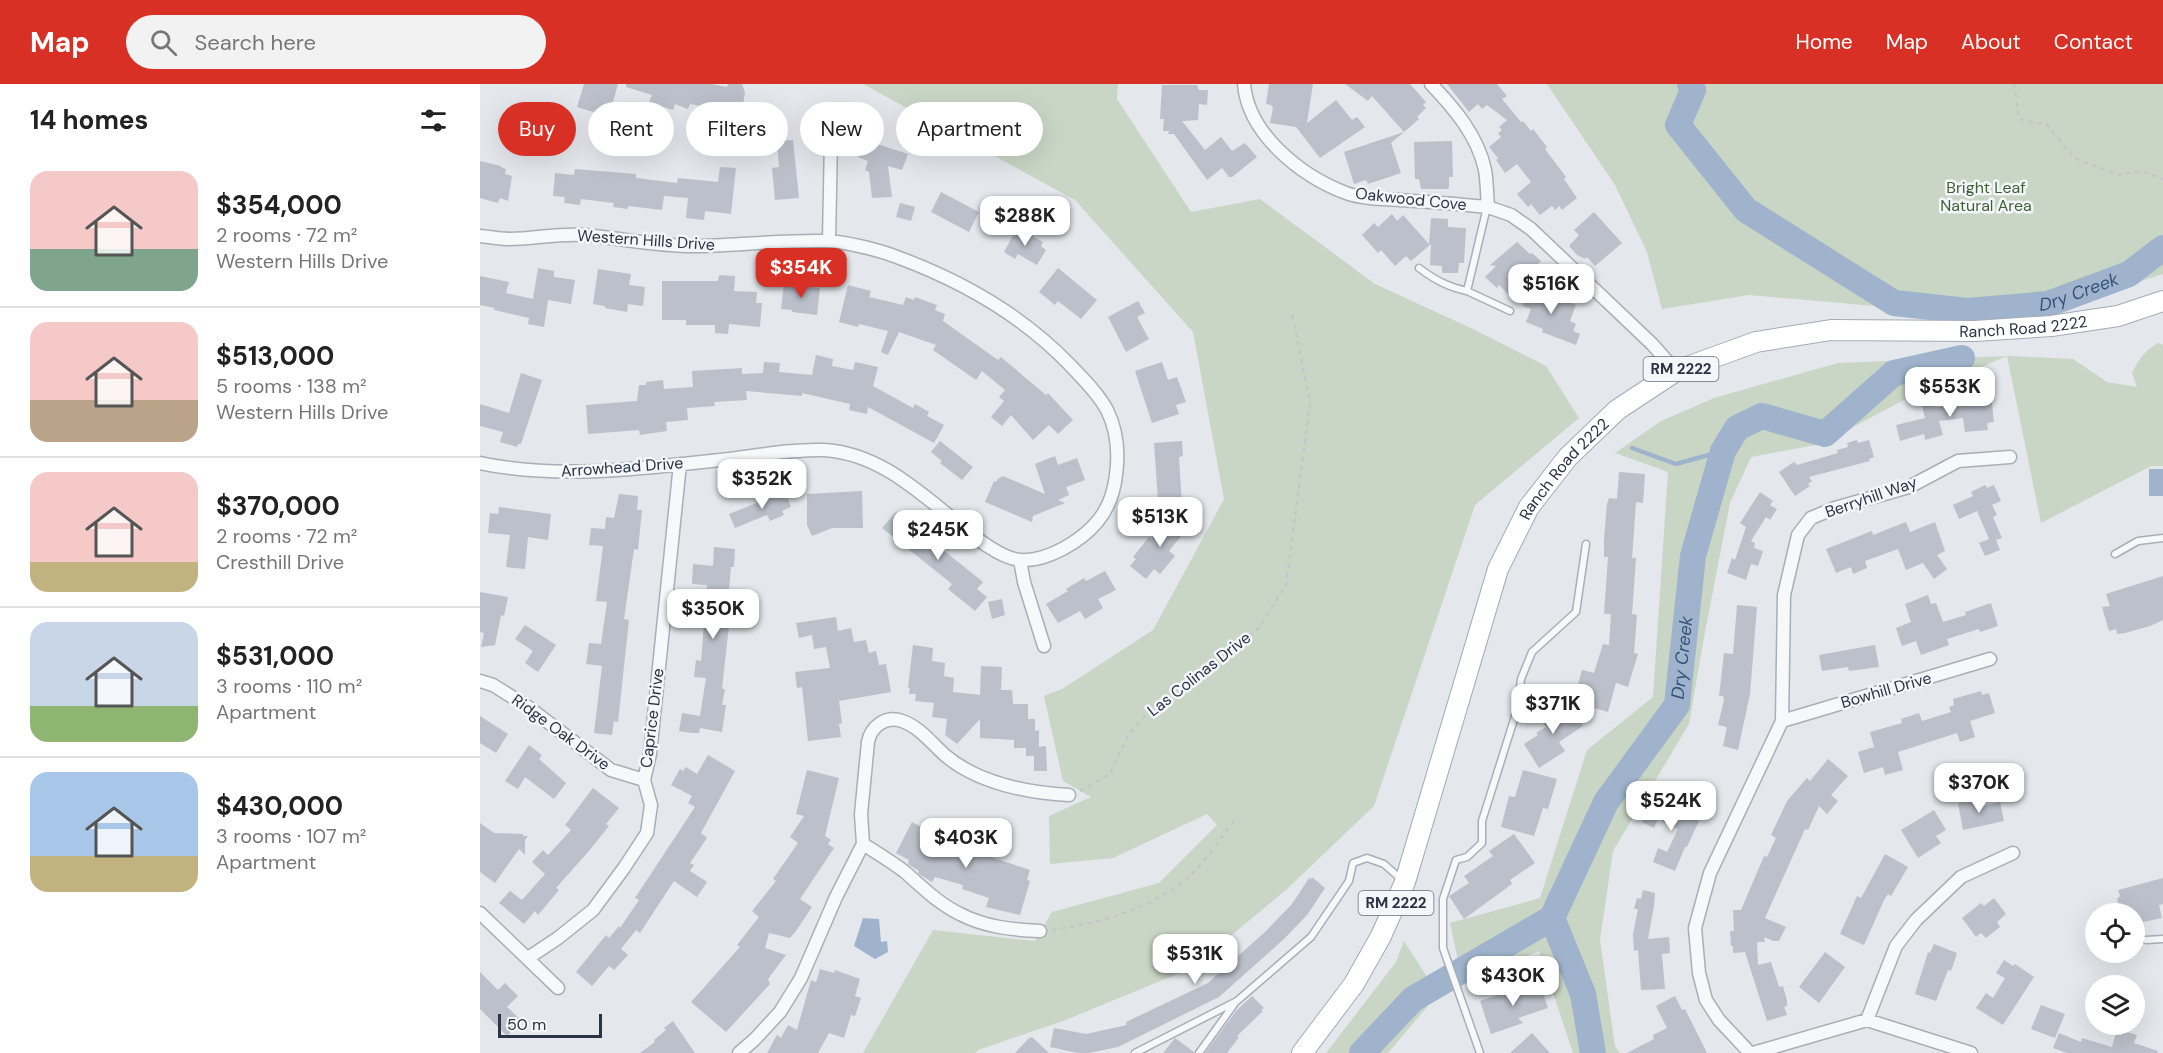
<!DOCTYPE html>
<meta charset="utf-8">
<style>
body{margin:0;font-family:"DM Sans",sans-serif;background:#f2f2f2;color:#222;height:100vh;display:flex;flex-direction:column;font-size:22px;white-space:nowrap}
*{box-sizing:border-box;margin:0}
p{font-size:20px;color:#767676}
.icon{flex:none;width:33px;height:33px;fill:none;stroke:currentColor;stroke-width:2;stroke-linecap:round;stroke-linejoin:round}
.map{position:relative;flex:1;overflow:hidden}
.details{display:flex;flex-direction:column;background:#fff;width:480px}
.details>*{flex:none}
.banner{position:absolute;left:18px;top:18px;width:570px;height:54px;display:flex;gap:12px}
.controls{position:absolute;left:1605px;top:819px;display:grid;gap:12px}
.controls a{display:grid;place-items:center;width:60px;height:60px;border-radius:50%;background:#fff;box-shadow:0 6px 24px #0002;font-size:30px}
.scale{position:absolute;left:18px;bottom:15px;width:104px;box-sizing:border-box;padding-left:6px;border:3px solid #2b3445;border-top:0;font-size:16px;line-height:21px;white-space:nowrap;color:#2b3445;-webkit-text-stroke:4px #f4f6f9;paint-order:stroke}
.price{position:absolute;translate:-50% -51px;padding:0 14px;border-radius:12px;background:#fff;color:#222;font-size:20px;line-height:39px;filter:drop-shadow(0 2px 3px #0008)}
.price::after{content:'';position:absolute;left:50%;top:36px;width:18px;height:14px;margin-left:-9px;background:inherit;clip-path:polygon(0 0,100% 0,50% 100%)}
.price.selected{background:#d93025;color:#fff}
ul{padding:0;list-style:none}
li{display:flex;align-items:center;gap:18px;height:150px;padding:0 30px}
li+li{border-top:2px solid #e0e0e0}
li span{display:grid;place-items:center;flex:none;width:168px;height:120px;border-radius:18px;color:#555}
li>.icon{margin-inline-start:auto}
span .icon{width:72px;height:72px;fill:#fffc;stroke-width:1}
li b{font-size:26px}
h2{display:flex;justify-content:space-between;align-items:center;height:72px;padding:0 30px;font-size:26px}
.chip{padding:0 21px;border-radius:27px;background:#fff;box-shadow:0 6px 24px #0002;font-size:21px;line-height:54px}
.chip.selected{background:#d93025;color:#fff}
header{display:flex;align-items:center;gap:36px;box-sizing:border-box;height:84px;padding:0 30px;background:#d93025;color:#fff}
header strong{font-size:28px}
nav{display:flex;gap:33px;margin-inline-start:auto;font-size:21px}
.search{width:420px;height:54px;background:#f2f2f2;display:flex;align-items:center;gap:15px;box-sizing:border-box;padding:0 21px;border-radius:33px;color:#767676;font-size:22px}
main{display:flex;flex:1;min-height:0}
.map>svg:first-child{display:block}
</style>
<header>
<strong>Map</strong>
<div class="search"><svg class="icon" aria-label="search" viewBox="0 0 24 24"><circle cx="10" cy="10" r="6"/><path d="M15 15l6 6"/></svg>Search here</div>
<nav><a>Home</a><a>Map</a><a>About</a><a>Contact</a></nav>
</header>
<main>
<section class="details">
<h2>14 homes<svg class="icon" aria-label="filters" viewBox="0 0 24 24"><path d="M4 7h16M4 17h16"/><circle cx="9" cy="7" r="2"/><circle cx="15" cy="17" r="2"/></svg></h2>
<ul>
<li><span style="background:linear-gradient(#f6c9c9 65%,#7fa58c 0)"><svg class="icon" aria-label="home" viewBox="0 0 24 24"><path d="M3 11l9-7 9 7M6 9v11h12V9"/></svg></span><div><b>$354,000</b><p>2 rooms · 72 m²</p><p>Western Hills Drive</p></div></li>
<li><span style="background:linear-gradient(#f6c9c9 65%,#b9a48a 0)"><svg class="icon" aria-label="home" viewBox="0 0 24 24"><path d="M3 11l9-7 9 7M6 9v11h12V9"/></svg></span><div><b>$513,000</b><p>5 rooms · 138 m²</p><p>Western Hills Drive</p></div></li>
<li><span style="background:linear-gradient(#f6c9c9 75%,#c2b280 0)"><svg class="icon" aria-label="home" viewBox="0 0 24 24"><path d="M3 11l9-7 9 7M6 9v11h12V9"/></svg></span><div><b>$370,000</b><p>2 rooms · 72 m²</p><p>Cresthill Drive</p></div></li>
<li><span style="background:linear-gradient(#c9d6e8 70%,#8fb573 0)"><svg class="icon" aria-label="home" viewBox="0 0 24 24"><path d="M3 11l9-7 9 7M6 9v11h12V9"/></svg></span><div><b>$531,000</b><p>3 rooms · 110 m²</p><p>Apartment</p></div></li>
<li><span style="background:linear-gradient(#a9c7e8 70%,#c2b280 0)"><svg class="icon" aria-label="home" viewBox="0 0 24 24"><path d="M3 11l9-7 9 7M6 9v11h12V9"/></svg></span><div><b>$430,000</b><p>3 rooms · 107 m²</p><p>Apartment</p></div></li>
</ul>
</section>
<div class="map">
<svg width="1683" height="969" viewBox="0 0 1683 969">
<rect width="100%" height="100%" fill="#e4e7ec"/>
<path fill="#c9d6c5" d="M383,0H638L637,15L711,128L780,115L895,200L993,245L1066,282L1099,334L995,421L894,722L807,805L712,884L583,937L498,966L495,969H383L453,846L555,857L572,828L679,799L737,741L727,730L633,774L570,780L569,732L611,713L583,697L564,612L582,605L673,546L744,415L713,248L595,116Z
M1067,0H1683V190L1614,212L1519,226L1395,222L1269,211L1182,225L1167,168L1135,101Z
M1679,259L1683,261V382H1671L1561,439L1527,272L1422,317L1341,360L1271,373L1250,419L1225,548L1209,640L1133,767L1120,856L1135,962L1140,969H1093L1059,867L983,900L970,839L1060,814L1107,666L1173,613L1188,388L1135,369L1181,337L1234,314L1358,279L1528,272L1593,275L1627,298L1657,303L1652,289C1658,277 1665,265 1679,259Z
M924,857L958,910L908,969H846L916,878Z"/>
<path fill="#9fb4cc" d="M1669,385H1683V412H1669Z
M383,834L399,835L401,858L407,857L408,868L395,875L374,862Z"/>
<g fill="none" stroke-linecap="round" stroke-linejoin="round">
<path stroke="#9fb4cc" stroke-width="4.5" d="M1152,364L1196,380L1243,367"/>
<g stroke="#9fb4cc" stroke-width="26">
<path id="s1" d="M1210,0L1213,6L1198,41L1266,126L1414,219L1488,227L1568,220L1649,190L1683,164"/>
<path d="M1072,834L1103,910L1113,969"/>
<path id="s2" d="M882,969L933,915L1072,834L1126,718L1197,621L1213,472L1243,367L1257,344L1282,332L1345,350L1414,289L1482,274"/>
</g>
</g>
<path fill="#bbc0ca" d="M104,0H138L131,25L129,24L126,32L97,23Z
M146,0H232L247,3L248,0H262L265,9L262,26L240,22L236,25L210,20L208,25L195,20L193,26L169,18L172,11L146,3Z
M789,0H833L827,39L856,16L872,36L877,33L885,43L840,74L816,43L790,39L793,24L791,21L786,20Z
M865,0H930L946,18L943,21L946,24L937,33L939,35L924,48L892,12L888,17Z
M967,0H1017L1027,12L1022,15L1041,38L1043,37L1051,47L1053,45L1067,63L1065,65L1086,93L1084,95L1097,114L1082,126L1079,122L1075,126L1072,122L1060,131L1051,120L1048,123L1037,110L1051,98L1037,80L1025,89L1016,76L1018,74L1009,63L1021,53L1018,49L1022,46L1019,43L1027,36L1007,21L1002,25L998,20L989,28Z
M682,1H717L719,6H728L727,21L719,20L718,36L702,37L725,66L741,53L752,67L765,59L777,73L752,93H749L742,84L727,96L694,50H688L689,47H683L684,35H680Z
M924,48L911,59L921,89L888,100L886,96L874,100L864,68Z
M313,56L319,114L295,116L292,84L299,83L297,57Z
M385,56L428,70L422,86L408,82L412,113L392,114L389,88L385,86L388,77L378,73Z
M972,57L973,93H969V103L968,105H941L939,95H935L934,58Z
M0,77L21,82V83L26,85L25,90L32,92L28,117L20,114L18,119L0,114Z
M240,83L256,84L251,130L225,127L224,136L206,134L208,114L184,112L182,126L148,122V125L133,123L134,119L101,115L100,121L84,119L85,113L73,112L75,89L94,91L95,85L156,90V94L197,99L198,94L238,98Z
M461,108L499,128L489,148L451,128Z
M420,119L435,123L431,137L416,133Z
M1114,128L1142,159L1115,182L1107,173L1105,175L1097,171L1089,162L1099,151L1094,146Z
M912,130L917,137L923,131L949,160L951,134L968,135V143L986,144L984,179H979L978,189H962V182L950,181L951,160L931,177L926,172L915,182L901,166L898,169L882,151L894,139L898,143Z
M537,144L563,158L561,162L566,166L557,181L538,170L535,175L524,168Z
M1037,158L1050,170L1052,169L1061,177L1028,210L1019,201L1017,204L1005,193L1016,182L1010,181Z
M58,184L74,187V193L95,196L91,220L68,216L64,243L48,240L49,234L14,226L15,224L0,221V192L29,198L26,209L53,215Z
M578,184L617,216L601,235L578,217L575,221L559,208Z
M118,185L151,190L149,201L165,203L163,222L148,220L147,228L125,224V222L113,220Z
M239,191L255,192L254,207L277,208L276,219H282L280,243L249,240L248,250L235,249V241H206V236H182V197H238Z
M304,200L340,204L337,231L312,228V226L301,225Z
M368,201L391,207L389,213L423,221L426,213L434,216L435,213L457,221L455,226L465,230L463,237L518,276L521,273L566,311L568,309L593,336L578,350L569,341L553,356L531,331L522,342L511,333L524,317L519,313L525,306L502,287L496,296L453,266L456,261L419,248L408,271L401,268L408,247L379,240L378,243L359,238Z
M1050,202L1096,221L1090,237L1096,240L1093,247L1100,250L1096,261L1062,248L1063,245L1046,238L1051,225L1043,222Z
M658,217L665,229L657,233L669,255L646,268L628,233Z
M336,271L353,275L352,282L373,286L375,278L398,283L393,302L433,324L435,320L449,328L447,332L464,341L454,359L388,323L387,330L369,326L370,320L322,309V312L266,307L267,316L234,318L235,322L207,324L208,336L186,338L187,347L160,351L159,346L108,350L106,321L157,317L159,301H166V298L183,296L184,305L213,303L212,287L262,284V290L283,289L284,278L300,279L299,288L332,291Z
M682,278L688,296L697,293L706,318L696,321L699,330L672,339L655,287Z
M41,289L62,296L41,360H38L37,363L20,358L23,348L0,342V320L29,329Z
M1511,312L1514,338L1507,339L1508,346L1485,348L1483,334L1459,337L1463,351L1445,356L1444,350L1420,357L1416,341L1445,334L1442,322L1454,319L1455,323L1479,320L1478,316Z
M1377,356L1378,359L1389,356L1394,373L1389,375L1390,377L1329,393L1332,397L1328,400L1330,402L1315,412L1299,388L1314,378L1317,381L1358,369L1357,366L1368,363L1367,359Z
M460,357L493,383L482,396L460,379L462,377L451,368Z
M702,357L703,372L699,373L702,421L682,423L681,417H678L674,359Z
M575,372L578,381L597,374L605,396L586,403L589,411L578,416L585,419L553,432L552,438L505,418L514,397L516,398L518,395L523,392L565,410L555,380Z
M1139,388L1165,390L1163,419L1156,418L1152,474H1156L1152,530L1157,531L1154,569L1158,570L1148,603L1136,599L1128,628L1093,618L1102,586L1114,589L1123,560L1129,561L1131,530H1124L1128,473H1124V455L1127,420L1129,414L1137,415Z
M1505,401L1507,404L1514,401L1521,417L1512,421L1517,431L1513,433L1522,454L1516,456L1520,466L1505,472L1499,459L1509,455L1497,427L1479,435L1473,421L1493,412L1491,408Z
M382,407L383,444H352L332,452L327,441V410Z
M292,408L294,413L306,409L311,423L302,427L304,431L290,437L287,431L255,444L249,430L279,418L278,413Z
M1280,408L1293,417L1290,421L1297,425L1290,436L1286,433L1271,457L1275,459L1274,464L1283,467L1278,482L1271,480L1266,496L1247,489L1252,474L1255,476L1266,443L1260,439Z
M139,410L158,412L157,426H162L158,466L154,465L144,535L149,536L138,638L134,637L132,651L114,649L122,582L106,580L109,559L121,560L127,518L116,517L123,462L109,461L111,444L125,445L126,433L134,434Z
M19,423L71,430L68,456L48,453L45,485L26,483L30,451L8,449L10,429L18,430Z
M702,424L703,436L710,441L689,467L695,472L680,490L674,485L666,495L650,482L656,475L653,473L669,453L671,455L678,447L681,449Z
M416,428L503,498L497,505L507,513L495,527L468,505L472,500L402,444Z
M1426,438L1430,448L1455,438L1465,467L1457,471L1467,485L1454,495L1443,479L1426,486L1418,465L1385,477L1387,484L1373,490L1371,483L1356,489L1346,465L1392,447L1393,451Z
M234,463L255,465L254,483H251L249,506L256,507L254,532H250L242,605H245L242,621H246L242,648L220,644L219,649H212L199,647L202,629L220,632L226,594L214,593L216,576L221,577L227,501L212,500L213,480L233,482Z
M625,487L636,506L618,515L623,524L605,535L600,527L578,539L566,520L588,507L586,505L604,494L606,497Z
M1683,492V536L1670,542L1645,549L1637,550L1636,545L1629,547L1622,523L1630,522L1626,510Z
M0,508L28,513L24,532L21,531L15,561L1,563L4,549L0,548Z
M1448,511L1451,520L1456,519L1463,538L1486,531L1485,528L1511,519L1518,542L1500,548L1499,545L1467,555L1469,561L1441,571L1436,557L1422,562L1416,544L1431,538L1425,520Z
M522,515L525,531L512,535L508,518Z
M1257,521L1277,523L1270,610L1258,666L1243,662L1247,643L1238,641L1244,616L1243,612H1239L1244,569L1253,570Z
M356,533L358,547L371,544L374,558L386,556L389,569L396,567L399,581L406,580L411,608L359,617L362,639L359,640L361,653L328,657L322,603L317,604L315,588L350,584L346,563L334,565L332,551L319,554L316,539Z
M45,541L76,561L58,588L45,579L53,567L35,555Z
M433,561L453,564L452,577L465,579L464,592L474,594L473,608L500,611L501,582L522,583L521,606H532L533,620H548V635H555V647L559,646V663L566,662L567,687H554V672H546V664H534V656L500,654V635L477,660L465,651L467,635L452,633L454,619L435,617L436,610H429L430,604H428Z
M1395,561L1399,583L1369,587L1368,583L1342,587L1339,571Z
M1501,607L1502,611L1509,609L1515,629L1490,637L1495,653L1480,658L1477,649L1418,668L1423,686L1405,691L1403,683L1384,689L1378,668L1394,663L1390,648L1422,639L1421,635L1439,629L1442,637L1471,628L1469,623L1474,621L1473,615Z
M1087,619L1103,642L1079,658L1085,667L1059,684L1044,660L1058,651L1056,649L1066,643L1061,635Z
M0,632L28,650L16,669L0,659Z
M49,661L62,671L59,675L86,699L74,715L45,693L38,705L25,697Z
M228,671L255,687L221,749L227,754L210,779L214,781L210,787L227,798L217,813L194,797L160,849L156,846L141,865L148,871L134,886L129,882L112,902L96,888L126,851L129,854L139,842L140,844L159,816L155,814L215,723L208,719L212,712L191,701L200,685L203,687L206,683L217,690Z
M1348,675L1368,692L1351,711L1358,717L1347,730L1339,722L1328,746L1325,745L1285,834L1306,843L1299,857H1293L1284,853L1285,858H1277L1278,881L1291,878L1299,903L1303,902L1307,917V922L1304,923L1307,931L1287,937L1265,868L1253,869V862H1251L1250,847H1254L1253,826H1261L1284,772L1287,773L1296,754L1291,751L1307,717L1327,694L1330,697Z
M327,686L359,694L345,752L351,756L348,760L354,764L320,815L332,823L316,847L310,854L289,849L285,864L306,871L288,895L290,900L246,948L211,918L260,863L257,861L279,833L272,827L296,797L293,795L318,759L310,753L324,732L316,730Z
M1043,686L1077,695L1068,725L1063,724L1054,752L1021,743L1029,712L1035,713Z
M113,704L139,724L126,740L129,742L108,768L76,804L79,806L58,831L55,827L44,840L19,819L30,807L42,816L65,790L52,778L63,766L68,771L91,746L85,741Z
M1173,715L1219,737L1207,763H1205L1195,787L1173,778L1178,764L1187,768L1198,745L1178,735L1174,744L1162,738Z
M1495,715L1496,724L1520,718L1524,737L1483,746L1478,719Z
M1454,726L1466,746L1456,752L1461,759L1438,774L1421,746Z
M432,738L460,753L459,755L480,766L483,756L497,761L495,768L550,786L547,796L550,797L540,831L506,823L509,814L482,805L483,801L455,793L452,798L442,792L438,789L439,787L428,780L429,776L416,769Z
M0,739L14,749L43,750V752H48L45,756V771L39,765L15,799L0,788Z
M1034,750L1055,779L1030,796L1032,800L984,835L969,812L989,799L984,792L1013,772L1009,767Z
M1405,770L1428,783L1411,812L1408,810L1404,816L1384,861L1360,850L1377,812L1381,814Z
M832,793L845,804L827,831L804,855L739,913L638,963L609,969H598L570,963L574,944L606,950L647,941L646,938L728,899L786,847L812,820L829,794L831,795Z
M1683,794V820L1679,821L1682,834L1654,840V830H1641L1637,815L1640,812L1638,806Z
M1163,806L1175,809L1174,822L1168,855L1189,853L1190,869L1182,870L1185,905L1161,906L1158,866L1154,867L1153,850L1158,825H1154L1157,814L1161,815Z
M1514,814L1526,830L1517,838L1520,843L1506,854L1501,849L1496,853L1482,834L1501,819L1504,822Z
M1454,860L1477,869L1471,887L1468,886L1456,917L1435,910L1448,868L1450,869Z
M1345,868L1365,883L1339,919L1319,903Z
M1524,876L1533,882L1535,880L1554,893L1523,941L1496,924L1506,909L1513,914L1525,894L1516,889Z
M340,885L354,889L355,886L380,895L375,912L381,914L375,932L371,931L364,954L349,949L338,969H287L297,951L301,954L308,941L317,946L331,896L336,898Z
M0,888L18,906L25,899L38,912L27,923L42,937L27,952L0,925Z
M1059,897L1068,924L1038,934L1043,939L1011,950L1000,917Z
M772,912L784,924L781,926L783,927L757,952L759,953L747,969H725L756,927Z
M1195,912L1202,926L1205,925L1227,969H1147L1174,955L1173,951L1187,944L1176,922Z
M1561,921L1585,930L1575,954L1551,945Z
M193,937L215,969H160L175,958L174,956L186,946L184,944Z
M1637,945L1657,951L1654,959L1678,967L1677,969H1587L1573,964L1579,949L1601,958L1602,954L1632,963Z
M1052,949L1070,969H1030Z
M552,953L569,969H535L549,954Z
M695,954L714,968V969H683Z"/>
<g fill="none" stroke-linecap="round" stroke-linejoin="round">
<defs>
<path id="service" d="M1007,123L987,207L1030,227
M939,184C955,196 968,203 987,207
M1635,470L1658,457L1683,454
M1666,856L1683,855
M655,969L757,917L831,853L869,797L873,779L887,774L904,780L922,796
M719,969L755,919
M1000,969L963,864V815L976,776L987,773L1002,759V737L1037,626L1041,595L1052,568L1096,528L1106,460"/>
<path id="minor" d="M764,0C768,50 821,92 866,109C882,115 903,115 920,116C949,118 979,120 1008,123C1007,111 1007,97 1005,86C998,52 974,24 951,0
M348,45L351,55L349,157
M1008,123L1031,131L1051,145L1172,260L1196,287
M0,152C10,153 20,155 29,155C54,155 78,149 103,151C141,154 181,163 220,162C262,161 304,156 345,157C363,157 399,166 417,173C482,197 541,230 590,281C603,295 618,309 627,326C637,346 639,369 636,391C634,408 629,424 617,438C601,457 567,478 540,476C519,474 493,452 478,439C438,407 398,369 344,366C313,365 280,371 249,375C167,384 81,396 0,379
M540,476L544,498L564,562
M0,597L13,601L48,623L131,686L164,696
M1302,637L1510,575
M383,760C397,769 412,778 425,788C442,803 459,820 480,830C505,843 533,846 560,847
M0,829L78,904
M48,874L78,854L113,826L144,784L167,749L171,721L164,696L170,670L200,380
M1387,936L1416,862L1436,836L1481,793L1533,769
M259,969L274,956L300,928L321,894L356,813L383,760L381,730L388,658C391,643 405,631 422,637C440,643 452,660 466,672C498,699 548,709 589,711
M1270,969L1239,936L1226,916L1219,889L1215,844L1230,789L1302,637L1304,511L1318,451L1331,434L1355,424L1429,403L1478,377L1530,373
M1273,969L1387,936L1491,969"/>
<g id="primary">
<path id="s3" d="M822,969L874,900L901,852L925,798L1018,485L1049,423L1088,373L1137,326L1196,287L1276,258L1351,246L1495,247L1571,242L1638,232L1683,217"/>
</g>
</defs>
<use href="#service" stroke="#a9aeb7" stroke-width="9"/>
<use href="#minor" stroke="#a9aeb7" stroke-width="15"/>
<use href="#primary" stroke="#a3abb8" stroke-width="22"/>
<path stroke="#c2c5cb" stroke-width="2" stroke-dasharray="4.5 4.5" stroke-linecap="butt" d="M1534,0L1539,35L1567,41L1594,74L1638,91L1661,87L1683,95
M600,707L630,690L648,651L673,623L779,544L806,501L830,319L811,225
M572,846C617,839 661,828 699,801C721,785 737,759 754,737"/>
<use href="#service" stroke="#f7f8fa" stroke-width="6"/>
<use href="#minor" stroke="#f7f8fa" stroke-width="12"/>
<use href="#primary" stroke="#fff" stroke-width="20"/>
</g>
<g text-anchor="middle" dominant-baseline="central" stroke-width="5" stroke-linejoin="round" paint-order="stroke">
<g fill="#f4f6f9" stroke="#676e7b" stroke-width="1.5">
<rect x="1163.5" y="273" width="75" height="24" rx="4.5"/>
<rect x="878.5" y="807" width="75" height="24" rx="4.5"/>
</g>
<g font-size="15" font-weight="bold" fill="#2b3445">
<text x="1201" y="285">RM 2222</text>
<text x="916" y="819">RM 2222</text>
</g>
<g font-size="16" fill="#3f6138" stroke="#f4f6f9">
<text x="1506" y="103">Bright Leaf<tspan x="1506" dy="18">Natural Area</tspan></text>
</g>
<g font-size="16" fill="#2b3445" stroke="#f4f6f9">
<text transform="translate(931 115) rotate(6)">Oakwood Cove</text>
<text transform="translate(166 156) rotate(4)">Western Hills Drive</text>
<text stroke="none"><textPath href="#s3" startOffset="1152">Ranch Road 2222</textPath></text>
<text transform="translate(142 383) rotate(-4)">Arrowhead Drive</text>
<text stroke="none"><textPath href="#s3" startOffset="648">Ranch Road 2222</textPath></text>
<text transform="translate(1391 413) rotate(-19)">Berryhill Way</text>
<text transform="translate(719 590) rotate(-38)">Las Colinas Drive</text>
<text transform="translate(1406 606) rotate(-16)">Bowhill Drive</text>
<text transform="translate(172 634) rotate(-83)">Caprice Drive</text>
<text transform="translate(81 648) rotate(36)">Ridge Oak Drive</text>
</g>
<g font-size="18" font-style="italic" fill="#34527a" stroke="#f4f6f9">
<text stroke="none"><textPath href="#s1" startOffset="516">Dry Creek</textPath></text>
<text stroke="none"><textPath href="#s2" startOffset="531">Dry Creek</textPath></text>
</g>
</g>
</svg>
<div class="controls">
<a><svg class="icon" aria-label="locate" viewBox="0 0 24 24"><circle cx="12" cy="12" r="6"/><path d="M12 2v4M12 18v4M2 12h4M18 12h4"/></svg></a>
<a><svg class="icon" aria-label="layers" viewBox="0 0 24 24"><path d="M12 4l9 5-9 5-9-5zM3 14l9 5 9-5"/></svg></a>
</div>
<div class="scale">50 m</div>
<b class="price" style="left:545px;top:163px">$288K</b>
<b class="price selected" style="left:321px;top:215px">$354K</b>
<b class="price" style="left:1071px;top:231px">$516K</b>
<b class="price" style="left:1470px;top:334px">$553K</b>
<b class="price" style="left:282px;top:426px">$352K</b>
<b class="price" style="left:680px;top:464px">$513K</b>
<b class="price" style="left:458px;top:477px">$245K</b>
<b class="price" style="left:233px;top:556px">$350K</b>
<b class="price" style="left:1073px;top:651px">$371K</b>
<b class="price" style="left:1499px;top:730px">$370K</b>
<b class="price" style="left:1191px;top:748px">$524K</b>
<b class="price" style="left:486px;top:785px">$403K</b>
<b class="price" style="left:715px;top:901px">$531K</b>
<b class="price" style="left:1033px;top:923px">$430K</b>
<div class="banner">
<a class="chip selected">Buy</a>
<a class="chip">Rent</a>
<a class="chip">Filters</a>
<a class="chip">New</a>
<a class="chip">Apartment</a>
</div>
</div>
</main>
